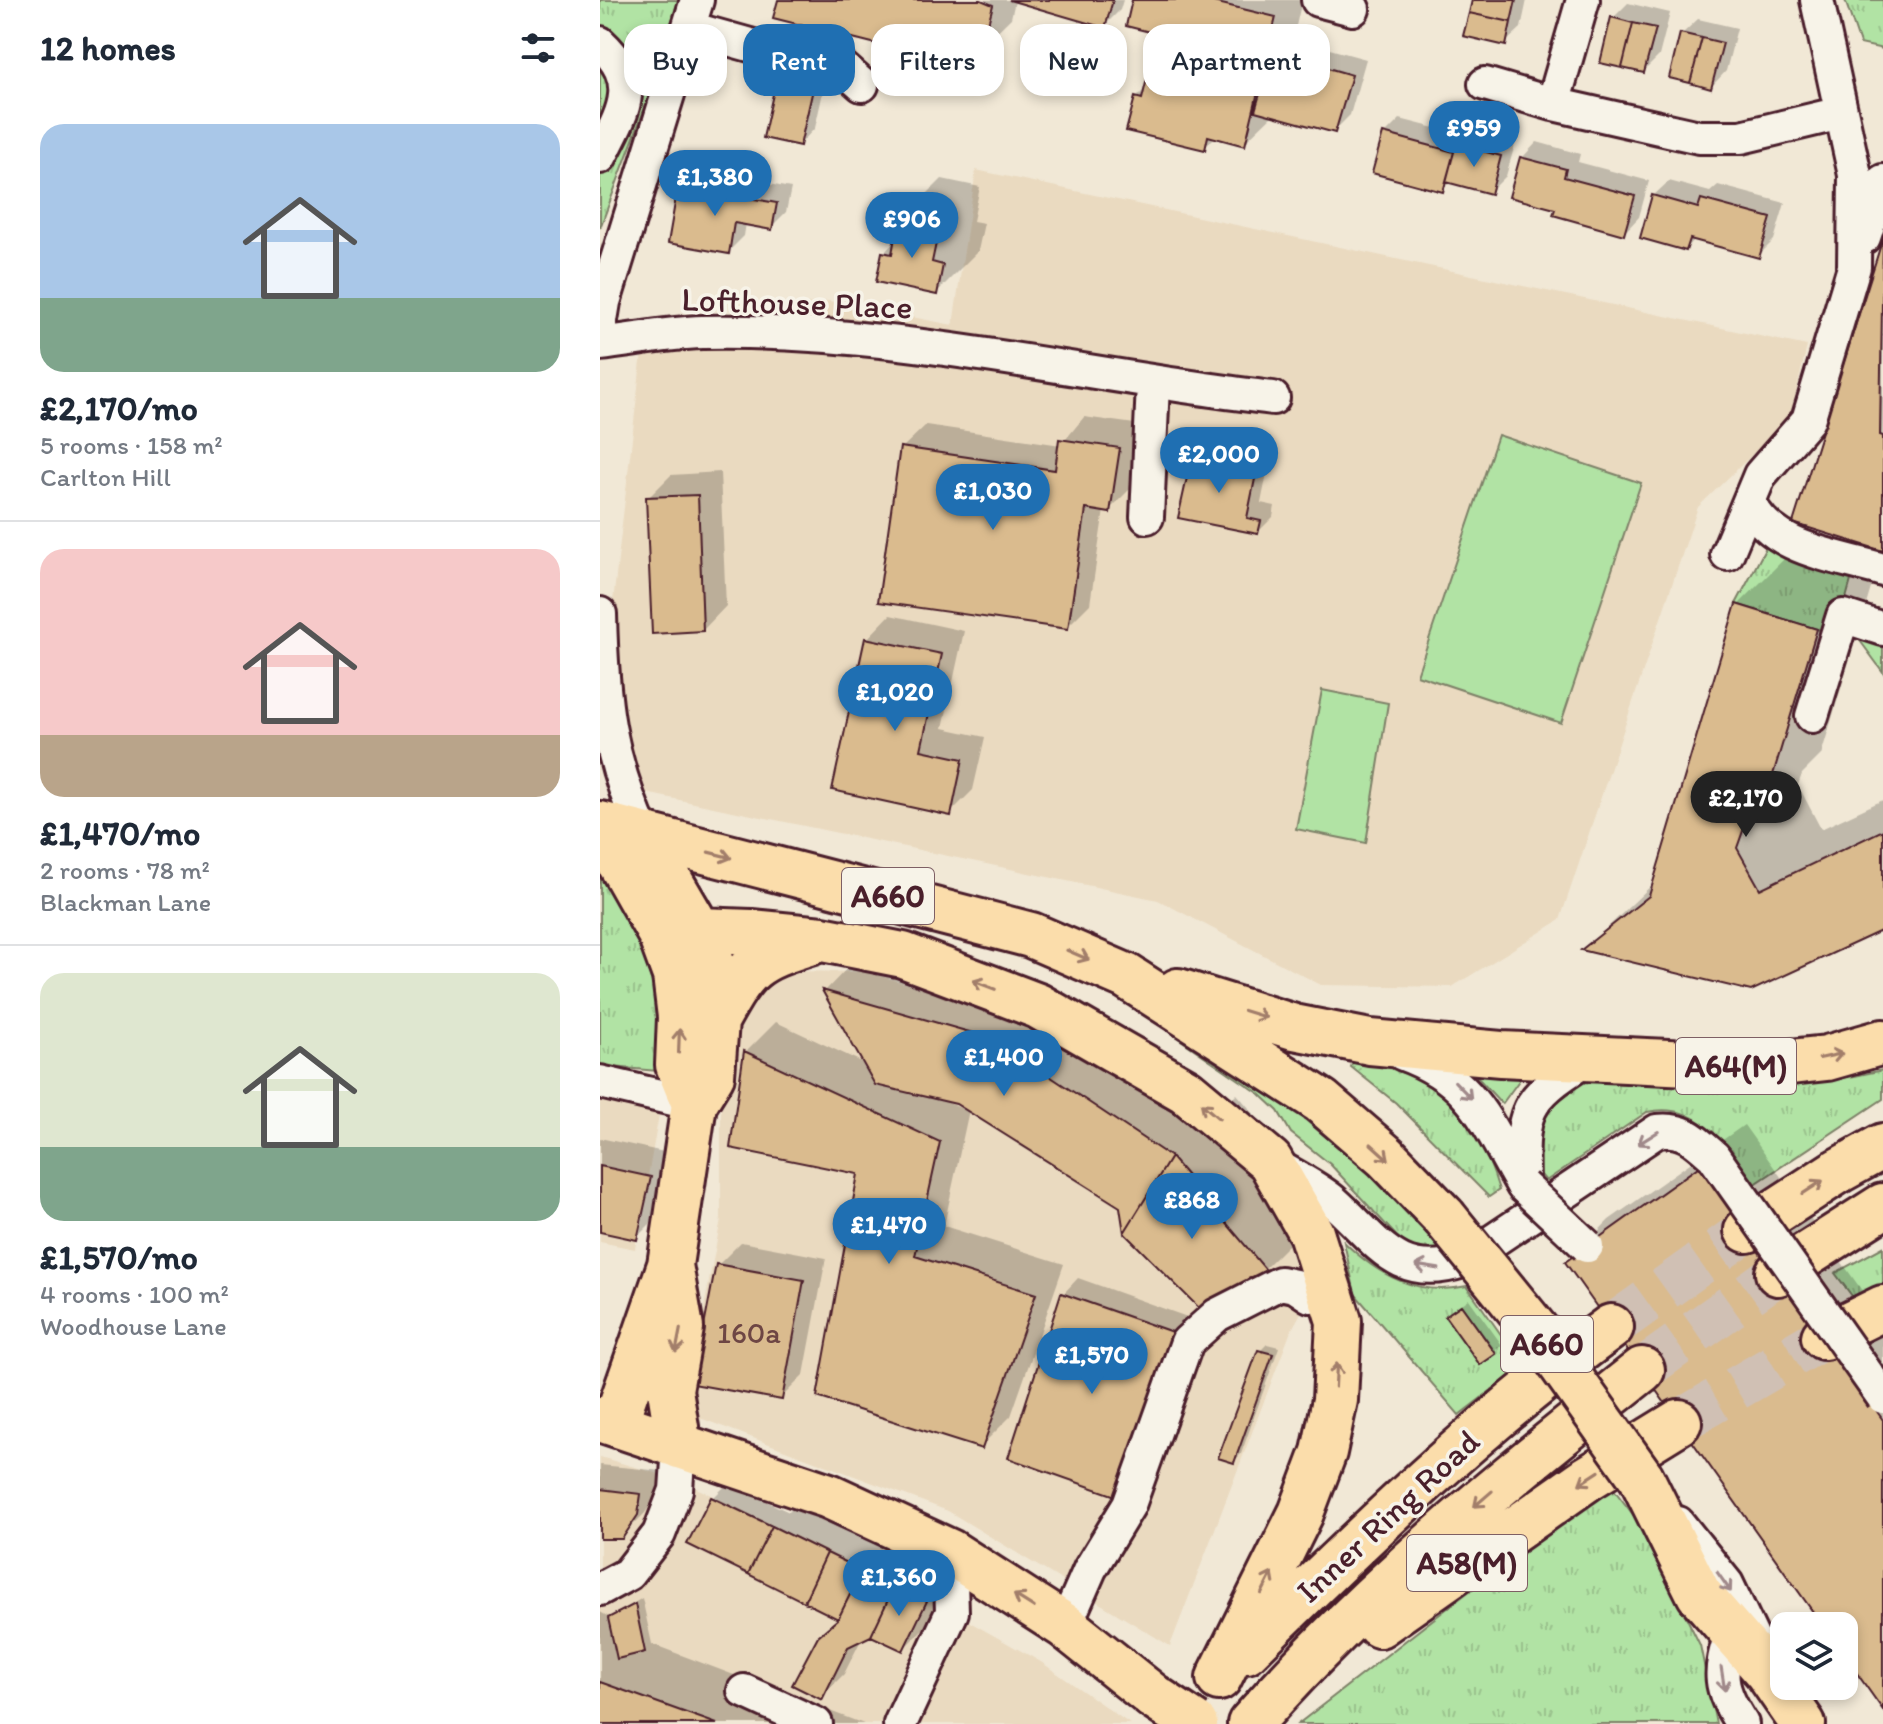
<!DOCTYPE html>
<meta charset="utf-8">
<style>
body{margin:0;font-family:Itim,sans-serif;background:#f6f6f7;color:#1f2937;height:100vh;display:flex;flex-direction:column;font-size:30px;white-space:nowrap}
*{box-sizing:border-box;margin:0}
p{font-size:26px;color:#747a83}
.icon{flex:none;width:44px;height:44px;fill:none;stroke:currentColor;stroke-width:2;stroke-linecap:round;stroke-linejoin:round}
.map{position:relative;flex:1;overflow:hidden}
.drawer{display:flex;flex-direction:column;background:#fff;width:600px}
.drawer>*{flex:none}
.banner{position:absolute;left:24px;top:24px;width:760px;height:72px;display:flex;gap:16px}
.buttons{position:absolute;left:1170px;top:1612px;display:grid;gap:16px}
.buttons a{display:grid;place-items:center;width:88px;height:88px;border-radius:16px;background:#fff;box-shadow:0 4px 12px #0003;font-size:40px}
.price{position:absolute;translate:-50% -68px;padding:0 18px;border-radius:28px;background:#1f6fb2;color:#fff;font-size:26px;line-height:52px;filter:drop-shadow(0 2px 4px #0008)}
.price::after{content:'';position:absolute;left:50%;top:48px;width:24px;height:18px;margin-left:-12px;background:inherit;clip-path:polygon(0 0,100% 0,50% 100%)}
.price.current{background:#222;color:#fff}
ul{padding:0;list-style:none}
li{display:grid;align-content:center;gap:16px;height:424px;padding:0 40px}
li+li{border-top:2px solid #e0e1e3}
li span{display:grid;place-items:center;height:248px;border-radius:24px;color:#555}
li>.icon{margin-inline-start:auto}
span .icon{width:144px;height:144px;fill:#fffc;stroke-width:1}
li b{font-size:34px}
h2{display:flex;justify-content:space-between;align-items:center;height:96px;padding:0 40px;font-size:34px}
.tag{padding:0 28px;border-radius:24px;background:#fff;box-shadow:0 4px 12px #0003;font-size:28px;line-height:72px}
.tag.current{background:#1f6fb2;color:#fff}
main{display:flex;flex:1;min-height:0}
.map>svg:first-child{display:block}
</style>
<main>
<section class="drawer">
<h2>12 homes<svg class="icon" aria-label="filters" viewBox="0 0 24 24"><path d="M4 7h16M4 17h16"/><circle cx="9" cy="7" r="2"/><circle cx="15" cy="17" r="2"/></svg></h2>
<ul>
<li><span style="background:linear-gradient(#a9c7e8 70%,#7fa58c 0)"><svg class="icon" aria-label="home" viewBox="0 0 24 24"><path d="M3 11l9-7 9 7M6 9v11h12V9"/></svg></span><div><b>£2,170/mo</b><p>5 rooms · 158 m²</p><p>Carlton Hill</p></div></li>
<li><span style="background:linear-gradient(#f6c9c9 75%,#b9a48a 0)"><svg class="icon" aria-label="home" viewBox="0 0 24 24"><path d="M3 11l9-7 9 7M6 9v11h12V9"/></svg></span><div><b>£1,470/mo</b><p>2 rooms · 78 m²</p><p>Blackman Lane</p></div></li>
<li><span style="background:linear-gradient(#dfe7d0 70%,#7fa58c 0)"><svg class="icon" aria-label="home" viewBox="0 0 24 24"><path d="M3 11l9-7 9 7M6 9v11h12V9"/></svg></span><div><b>£1,570/mo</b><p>4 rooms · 100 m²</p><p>Woodhouse Lane</p></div></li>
</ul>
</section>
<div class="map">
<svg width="1283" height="1724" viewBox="0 0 1283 1724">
<defs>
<pattern id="grass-tufts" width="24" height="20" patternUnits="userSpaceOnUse" patternTransform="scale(2)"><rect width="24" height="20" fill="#b1e3a4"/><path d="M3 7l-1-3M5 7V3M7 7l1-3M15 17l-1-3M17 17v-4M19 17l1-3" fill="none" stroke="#9ac28d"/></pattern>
<pattern id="forest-crowns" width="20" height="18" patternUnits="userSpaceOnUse" patternTransform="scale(2)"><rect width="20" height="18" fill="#b1e3a4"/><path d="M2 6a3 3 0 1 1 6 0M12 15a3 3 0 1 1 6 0" fill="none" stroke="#9ac28d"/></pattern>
</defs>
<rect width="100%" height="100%" fill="#f1e8d6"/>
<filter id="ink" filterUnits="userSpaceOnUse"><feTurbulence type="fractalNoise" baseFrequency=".0125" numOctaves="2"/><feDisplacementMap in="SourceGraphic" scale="16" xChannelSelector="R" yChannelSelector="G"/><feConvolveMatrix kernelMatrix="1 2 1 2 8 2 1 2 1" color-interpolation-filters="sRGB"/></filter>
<g filter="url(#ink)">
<path fill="#eadac0" d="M376,170L1207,346L1190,418L1098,507L960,920L852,987L721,985L558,900L46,793L18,709L11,619L45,327L229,301L353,325Z
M183,971L267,972L426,1020L577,1103L653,1164L699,1233L713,1291L691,1331L570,1646L348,1511L84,1412L121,1219V1088L147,999Z
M0,1083L62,1098L35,1249L0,1242Z
M0,1457L80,1480L352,1612L441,1662L530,1724H0Z"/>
<path fill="url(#grass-tufts)" stroke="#7e8168" stroke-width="2" fill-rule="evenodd" d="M0,0H78L53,86L0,228Z
M1245,0H1283V49L1260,44Z
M1172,536L1256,562L1236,635L1136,604Z
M1258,638L1283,646V672Z
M0,869L42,949L62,1016L58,1071L0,1066Z
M572,1034L689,1106L771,1175L845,1250L818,1249L801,1241L730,1164L691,1133L678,1111L660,1094Z
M754,1058C774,1058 828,1071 842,1086C871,1116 887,1151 899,1190L889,1197L796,1103L751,1067Z
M866,1065L928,1068L902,1104Z
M1283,1070V1099L1149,1188C1123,1148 1103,1100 1047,1112L946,1181L934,1167L931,1127L970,1083L990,1079C1088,1089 1186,1093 1283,1070Z
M744,1242C779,1276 818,1297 867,1286L923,1366L859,1415L755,1294ZM861,1305L896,1353L880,1364L845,1317Z
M1283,1247V1286L1255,1300L1235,1273Z
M1009,1483L1041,1525L1100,1645L1116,1724H698Z"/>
<path fill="url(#forest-crowns)" stroke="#7e8168" stroke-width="2" d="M0,47L19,65L0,148Z"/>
<path fill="#b1e3a4" stroke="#7e8168" stroke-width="2" d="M898,435L1041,483L961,723L817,675Z
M722,690L788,703L766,843L696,829Z"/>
<path fill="#0003" fill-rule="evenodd" d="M180,0H523L520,10L504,26L415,1L411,18L364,64Z
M534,0H702L693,39L766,59L750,115L734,131L674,114L644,143L616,136L604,148L536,98L547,87L560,32Z
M874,0H927L921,28L905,43Z
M1028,3L1070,13L1059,56L1044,71L1013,18Z
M1098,19L1137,28L1126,71L1111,87L1082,34Z
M193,66L227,74L215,128L200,144L177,82Z
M800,119L866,136L873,130L916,141L906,176L891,191L851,181L842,190L785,134Z
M937,142L980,154L978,162L1049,181L1039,217L1024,233L957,208L922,158Z
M95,171L191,188L186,212L171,227L146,223L144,236L128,252L80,187Z
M342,179L380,187L373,221L384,223L378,251L336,293L284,253L296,240L300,221Z
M1069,181L1110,192L1118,185L1185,203L1174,240L1159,255L1096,238L1086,249L1053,196Z
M1283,244V549L1196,521Z
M484,417L542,425L532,487L509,510H504L490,604L467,627L302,448L326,425L461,445Z
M609,441L671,454L661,503L675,506L673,517L658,532L594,456Z
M120,472L126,606L103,630L48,498L71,475Z
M1199,544L1277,568L1221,755L1202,774L1198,785L1221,829L1283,800V928L985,949L1056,881L1138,605Z
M290,615L364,631L343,728L385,737L373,790L350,813L267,639Z
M254,961L425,1010L603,1128L637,1094L730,1203L665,1268L605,1311L522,1206L369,1110L344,1226L464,1264L411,1416L381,1446L260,1173L146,1052L176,1022L266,1064L225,991ZM344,1101L357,1102L368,1109L367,1111Z
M1144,1125L1283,1320V1707L1244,1652V1626H1226L968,1262L1009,1220Z
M0,1138L73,1154L60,1214L37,1237L0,1230Z
M141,1242L226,1258L204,1375L181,1398L118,1265Z
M478,1278L590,1318L539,1481L463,1294Z
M869,1299L902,1345L881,1362L855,1309Z
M667,1344L679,1347L641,1454L634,1461L660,1351Z
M0,1465L63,1471L60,1490L45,1513L21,1537L0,1536Z
M128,1483L189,1512L197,1504L349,1578L326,1626L303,1649L271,1633L262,1638L244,1674L221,1697L240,1617L113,1498Z
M42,1598L52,1644L264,1724H0V1612L11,1618Z"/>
<path fill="#dabb8e" stroke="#4a1f2b" stroke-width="2" d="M178,0H381L393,5L381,50L369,47L364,66L173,18Z
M409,0H513L505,28Z
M532,0H605L676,17L645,146L608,136L605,150L526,131L535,97L542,99L558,34L526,26Z
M872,0H916L911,22L869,13Z
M869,13L911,22L906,46L863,36Z
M1011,17L1033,23L1022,68L1000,63Z
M1033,23L1056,28L1044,73L1022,68Z
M1080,33L1102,38L1090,83L1069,78Z
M1102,38L1123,43L1111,89L1090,83Z
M672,52L752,75L735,133L655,111Z
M176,81L213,89L200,146L163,138Z
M783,133L854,152L843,192L772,173Z
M856,144L901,156L891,194L846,182Z
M920,157L966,169L964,177L1035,196L1024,235L953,215L955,209L909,197Z
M78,186L177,203L172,230L134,223L129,254L68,243Z
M1052,195L1098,208L1101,199L1171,218L1159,258L1090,239L1086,251L1040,238Z
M298,220L339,229L332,262L343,265L337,295L276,282L282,252L292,254Z
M1283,238L1280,435L1283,436V551L1193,523Z
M459,439L520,448L510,513L486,509L468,629L278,602L300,447L455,470Z
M592,455L657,469L647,518L661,521L658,534L578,518Z
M98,495L103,631L52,634L46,497Z
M1136,604L1217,629L1160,818L1149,814L1137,848L1160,889L1283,830V930L1151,991L981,950L1049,896Z
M265,638L342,654L321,750L363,759L351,816L232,790Z
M222,990L394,1039L571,1157L524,1233L520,1207L356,1104L275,1085Z
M144,1051L340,1142L315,1256L436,1294L382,1449L217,1397L258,1174L130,1148Z
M144,1051L340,1142L315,1256L436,1294L382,1449L217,1397L258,1174L130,1148Z
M571,1157L666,1270L605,1314L524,1233Z
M1101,1165L1283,1420V1710L1244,1655V1626H1223L965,1262Z
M0,1166L51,1177L37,1240L0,1232Z
M116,1264L204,1280L182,1400L93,1384Z
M461,1293L575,1333L524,1499L408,1458Z
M861,1305L896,1354L880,1365L845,1316Z
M658,1350L673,1354L634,1463L618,1458Z
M0,1489L41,1494L38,1515L22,1539H0Z
M111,1497L172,1526L148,1574L87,1544Z
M172,1526L227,1553L204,1602L148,1574Z
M227,1553L262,1570L238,1619L204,1602Z
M262,1570L295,1585L271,1636L248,1647L222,1700L192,1685L218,1636L238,1619Z
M295,1585L327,1601L303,1651L271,1636Z
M35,1604L45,1652L17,1659L8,1618Z
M0,1682L117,1724H0Z"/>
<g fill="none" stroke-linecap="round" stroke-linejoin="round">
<path stroke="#d0c0b4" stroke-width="44" stroke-dasharray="44 22" stroke-linecap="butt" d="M1011,1327L1147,1230
M1042,1370L1178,1273
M1079,1422L1224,1337"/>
<defs>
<path id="minor" d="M718,0L753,9
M89,28L175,52L235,61L262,85
M0,43C43,82 23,112 0,157
M885,84L953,104L1099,137H1141L1241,113
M953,104L983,0
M1264,237L1283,181
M0,326L4,302L97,0
M0,344C34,340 68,333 102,332C295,328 483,376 673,398
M1149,502C1173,551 1235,555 1283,570
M547,517L553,384
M1127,554L1160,475L1208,420L1254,267L1255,175L1217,0
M0,614C2,700 8,757 44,836
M1212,716L1243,616L1283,629
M803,1054C875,1080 887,1125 923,1186
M0,1082L94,1104
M675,1165C694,1176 716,1187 733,1201C777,1240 797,1283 863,1261L1057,1131C1084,1128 1095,1140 1114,1157
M923,1183C921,1111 923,1099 986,1060
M1078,1523L1127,1584L1156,1645
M0,1589L28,1574L59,1534L76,1490L79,1446
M465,1626L490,1569L529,1505L587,1342L617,1315L680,1283L695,1286L710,1296
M1132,1632C1118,1673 1118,1687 1142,1724
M144,1691L216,1724
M300,1724L352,1612L350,1552"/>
<path id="highway" d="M0,824L431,935L526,976L721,1101L786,1157L844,1217
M0,828L60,934L75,975L80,1017L78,1065L94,1104
M60,934L99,930L151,932L222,939L303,955L438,1006L586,1091L670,1161L711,1233L739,1321L735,1400L724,1452L701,1513L619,1678
M578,991L694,1027L770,1042L901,1054L1153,1066L1227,1058L1283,1042
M116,1021C146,966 153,960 212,942
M1147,1230L1238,1171L1283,1146
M70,1265L81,1328L70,1390L79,1446
M1178,1273L1283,1206
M1224,1337L1283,1308
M22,1403L70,1265L94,1104L112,1075L116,1021L112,963L99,930L44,836
M0,1419L229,1496L350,1552L465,1626L554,1697
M1041,1477L1099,1594L1167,1672L1203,1724
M779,1625L988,1478L1079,1422
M646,1651C763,1536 879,1424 1011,1327
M650,1724C766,1591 904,1479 1042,1370"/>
</defs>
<use href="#minor" stroke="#4a1f2b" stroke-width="38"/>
<use href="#highway" stroke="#4a1f2b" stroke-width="50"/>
<use href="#minor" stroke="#f7f3e8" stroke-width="32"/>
<use href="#highway" stroke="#fbddab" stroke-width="44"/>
<defs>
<path id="minor-bridge" d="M1114,1157L1283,1397
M923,1186L987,1246"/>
<path id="highway-bridge" d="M844,1217L940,1335L1041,1477
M554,1697L595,1724"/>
</defs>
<use href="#minor-bridge" stroke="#4a1f2b" stroke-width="38" stroke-linecap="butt"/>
<use href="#highway-bridge" stroke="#4a1f2b" stroke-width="50" stroke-linecap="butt"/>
<use href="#minor-bridge" stroke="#f7f3e8" stroke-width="32"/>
<use href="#highway-bridge" stroke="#fbddab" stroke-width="44"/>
</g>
<defs><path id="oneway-shaft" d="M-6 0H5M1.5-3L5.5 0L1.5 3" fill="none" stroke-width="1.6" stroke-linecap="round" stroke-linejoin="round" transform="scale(2)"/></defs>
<g stroke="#a27e6b">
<use href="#oneway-shaft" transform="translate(120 855) rotate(14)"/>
<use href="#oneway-shaft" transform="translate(478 955) rotate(23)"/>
<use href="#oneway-shaft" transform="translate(384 985) rotate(-159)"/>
<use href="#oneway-shaft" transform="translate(655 1014) rotate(17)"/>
<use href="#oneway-shaft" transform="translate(79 1041) rotate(-88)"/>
<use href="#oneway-shaft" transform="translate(1231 1056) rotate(-12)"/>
<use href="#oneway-shaft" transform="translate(610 1111) rotate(-140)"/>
<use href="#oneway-shaft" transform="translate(780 1152) rotate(42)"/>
<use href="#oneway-shaft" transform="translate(1213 1187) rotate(-33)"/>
<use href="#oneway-shaft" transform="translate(78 1341) rotate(101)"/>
<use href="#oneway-shaft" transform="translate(736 1375) rotate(-87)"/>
<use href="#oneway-shaft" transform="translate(989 1478) rotate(147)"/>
<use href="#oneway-shaft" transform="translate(883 1499) rotate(139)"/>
<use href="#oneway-shaft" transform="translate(667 1583) rotate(-63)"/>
<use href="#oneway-shaft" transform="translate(424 1601) rotate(-148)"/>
</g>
<g stroke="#a0898a">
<use href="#oneway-shaft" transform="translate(863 1090) rotate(46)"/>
<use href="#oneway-shaft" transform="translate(1048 1138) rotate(148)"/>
<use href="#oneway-shaft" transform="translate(827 1267) rotate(-171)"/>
<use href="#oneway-shaft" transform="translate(1124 1582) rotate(55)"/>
<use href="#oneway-shaft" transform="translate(1123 1679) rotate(81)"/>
</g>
</g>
<g text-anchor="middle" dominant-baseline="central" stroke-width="7" stroke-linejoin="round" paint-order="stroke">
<g font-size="30" fill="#6e4644">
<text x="149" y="1332">160a</text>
</g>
<g fill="#f7f3e8" stroke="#7e5f64" stroke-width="2">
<rect x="242" y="868" width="92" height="56" rx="6"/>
<rect x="1076" y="1038" width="120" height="56" rx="6"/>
<rect x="901" y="1316" width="92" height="56" rx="6"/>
<rect x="807" y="1535" width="120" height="56" rx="6"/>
</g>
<g font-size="32" font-weight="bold" fill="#4a1f2b">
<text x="288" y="896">A660</text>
<text x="1136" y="1066">A64(M)</text>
<text x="947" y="1344">A660</text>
<text x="867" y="1563">A58(M)</text>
</g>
<g font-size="34" fill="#4a1f2b" stroke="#f7f3e8">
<text transform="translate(197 303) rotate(2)">Lofthouse Place</text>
<text transform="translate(788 1516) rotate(-43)">Inner Ring Road</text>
</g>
</g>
</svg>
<div class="buttons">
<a><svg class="icon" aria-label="layers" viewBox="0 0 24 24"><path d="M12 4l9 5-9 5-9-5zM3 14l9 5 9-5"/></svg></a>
</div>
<b class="price" style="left:874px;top:169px">£959</b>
<b class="price" style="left:115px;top:218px">£1,380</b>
<b class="price" style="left:312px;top:260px">£906</b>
<b class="price" style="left:619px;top:495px">£2,000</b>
<b class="price" style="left:393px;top:532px">£1,030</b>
<b class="price" style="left:295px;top:733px">£1,020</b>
<b class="price current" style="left:1146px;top:839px">£2,170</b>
<b class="price" style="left:404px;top:1098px">£1,400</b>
<b class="price" style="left:592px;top:1241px">£868</b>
<b class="price" style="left:289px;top:1266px">£1,470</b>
<b class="price" style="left:492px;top:1396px">£1,570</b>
<b class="price" style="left:299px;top:1618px">£1,360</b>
<div class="banner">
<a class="tag">Buy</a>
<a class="tag current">Rent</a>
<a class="tag">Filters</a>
<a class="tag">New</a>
<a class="tag">Apartment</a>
</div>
</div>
</main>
